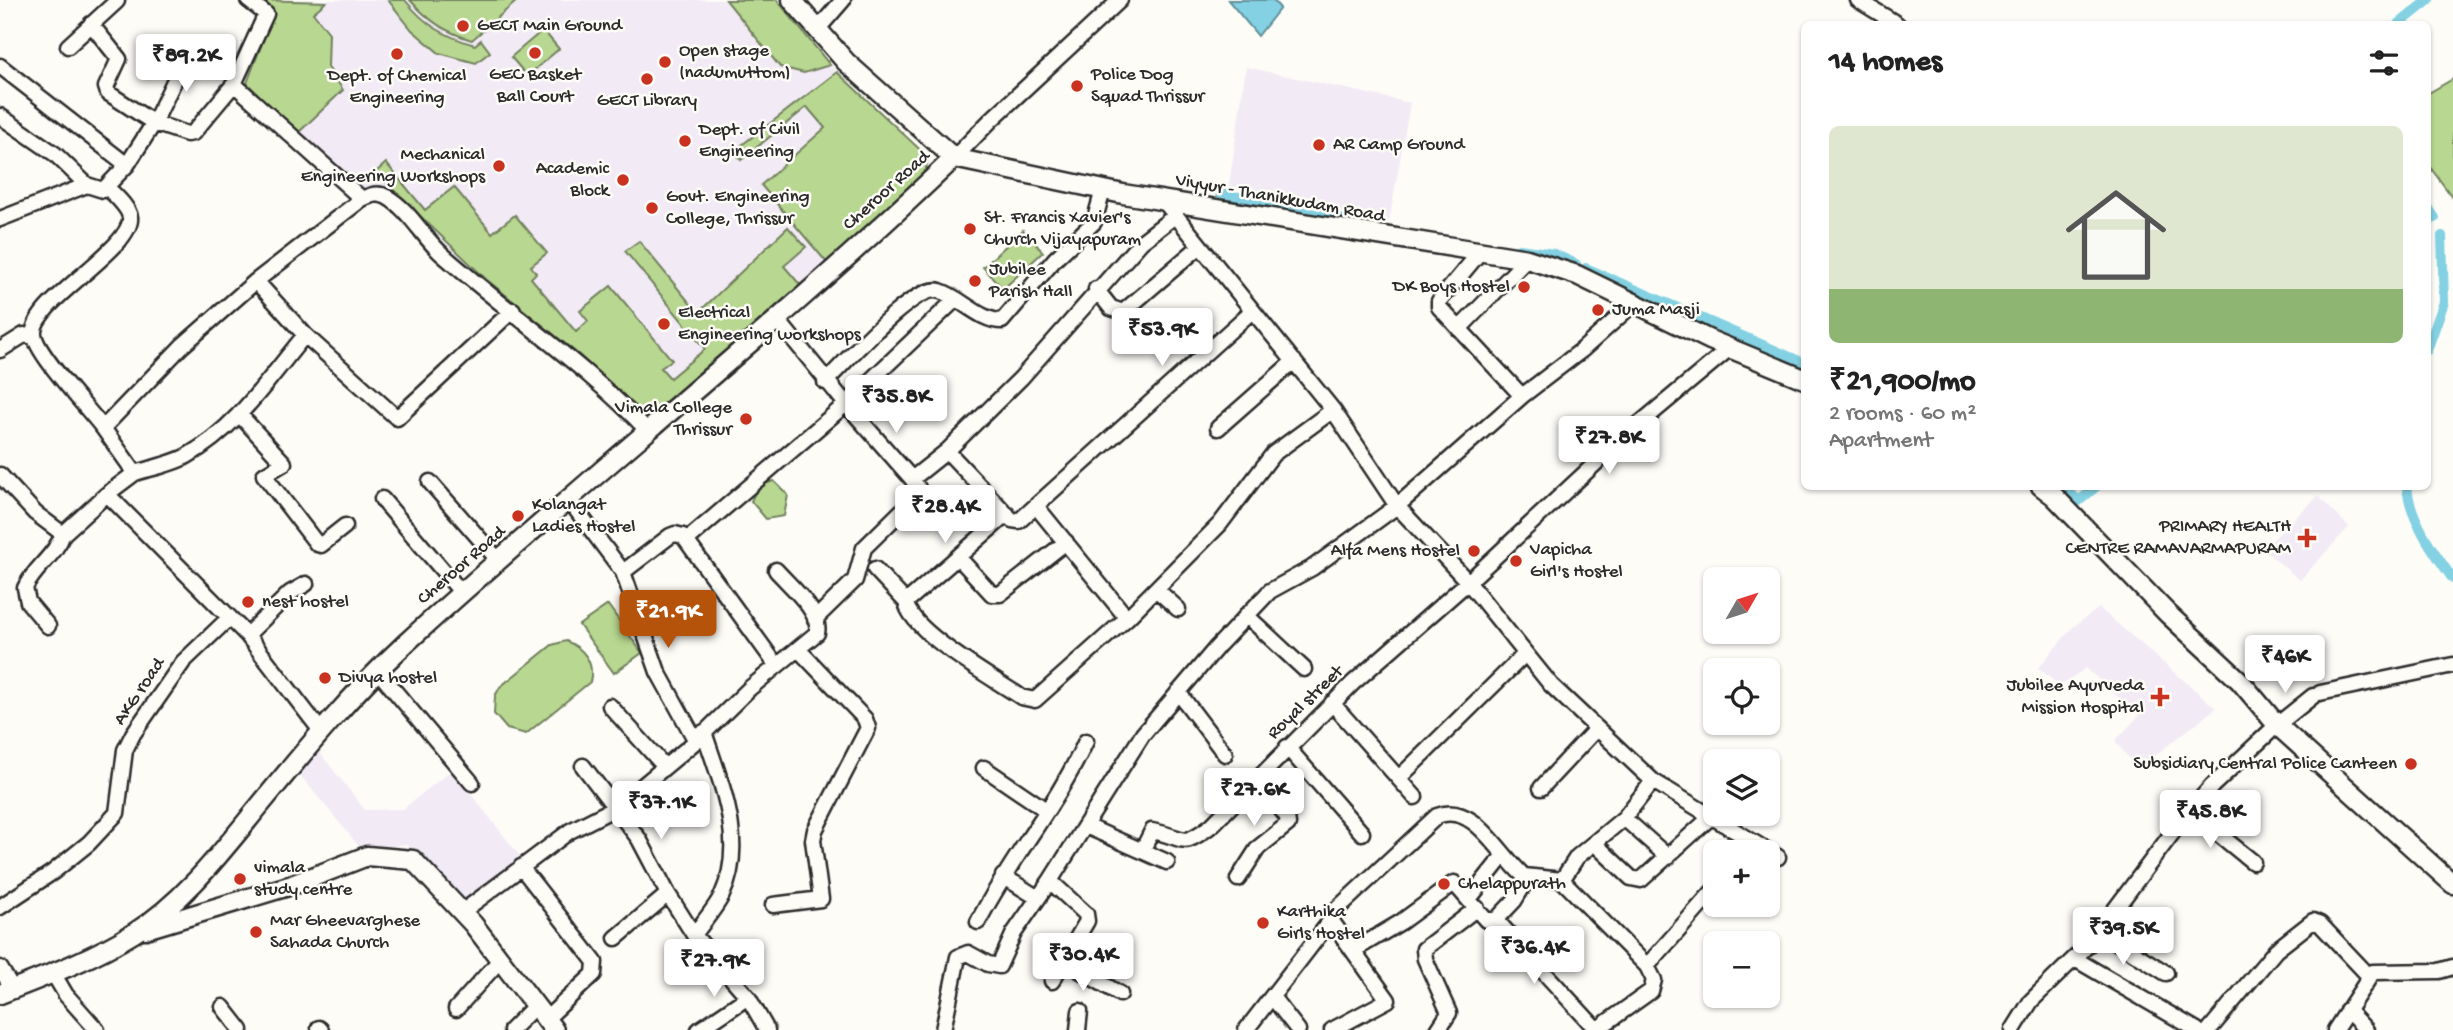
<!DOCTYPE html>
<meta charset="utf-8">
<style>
body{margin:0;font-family:"Gochi Hand",sans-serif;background:#f6f6f6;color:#222;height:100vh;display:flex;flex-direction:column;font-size:26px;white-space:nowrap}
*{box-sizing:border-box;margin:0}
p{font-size:23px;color:#767676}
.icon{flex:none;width:38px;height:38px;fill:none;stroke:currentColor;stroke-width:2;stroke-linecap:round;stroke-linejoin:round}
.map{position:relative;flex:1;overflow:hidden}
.side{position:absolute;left:1801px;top:21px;width:630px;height:469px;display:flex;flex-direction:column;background:#fff;border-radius:10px;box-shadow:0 2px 5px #0004}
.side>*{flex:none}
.needle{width:46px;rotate:51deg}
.controls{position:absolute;left:1703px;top:567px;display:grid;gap:14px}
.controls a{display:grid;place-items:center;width:77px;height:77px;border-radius:10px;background:#fff;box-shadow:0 2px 5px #0004;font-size:35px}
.price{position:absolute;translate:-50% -60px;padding:0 16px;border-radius:7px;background:#fff;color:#222;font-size:23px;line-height:46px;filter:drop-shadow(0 2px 4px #0008)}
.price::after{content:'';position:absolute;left:50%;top:42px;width:21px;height:16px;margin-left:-10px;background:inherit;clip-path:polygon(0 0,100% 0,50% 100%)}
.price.current{background:#b45309;color:#fff}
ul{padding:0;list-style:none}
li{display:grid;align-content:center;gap:14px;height:371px;padding:0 28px}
li span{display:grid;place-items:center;height:217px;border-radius:10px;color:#555}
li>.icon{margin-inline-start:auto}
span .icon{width:126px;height:126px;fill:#fffc;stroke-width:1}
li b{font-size:30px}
h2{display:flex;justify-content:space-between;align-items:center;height:84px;padding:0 28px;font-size:30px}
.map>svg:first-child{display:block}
</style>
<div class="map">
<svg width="2453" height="1030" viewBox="0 0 2453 1030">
<rect width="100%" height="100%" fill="#fdfcf7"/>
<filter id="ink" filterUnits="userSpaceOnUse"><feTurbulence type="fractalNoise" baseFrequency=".0143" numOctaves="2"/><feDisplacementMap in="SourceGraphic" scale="14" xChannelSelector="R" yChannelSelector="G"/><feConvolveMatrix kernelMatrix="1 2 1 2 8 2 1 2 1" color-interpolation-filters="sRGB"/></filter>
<g filter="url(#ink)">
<path fill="#f2eaf5" d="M257,0H777L837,72L928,157L924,181L650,420L543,322L461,259L390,187L364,192L317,157L247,83L273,15Z
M1246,67L1410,103L1389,222L1229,186Z
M2318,496L2349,527L2300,580L2263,549Z
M2099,608L2216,708L2138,769L2115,741L2139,716L2086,668L2060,686L2038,668L2073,627Z
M316,748L365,810L403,809L452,770L524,861L462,910L406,844L362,850L295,769Z"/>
<path fill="#b8d790" stroke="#72815e" stroke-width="2" d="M257,0L326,2L313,13L329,33L328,67L343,90L297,134L247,83L273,15Z
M388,0H405C425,25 444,36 475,45L481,40L490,52L476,63L439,53L412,30Z
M410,0H518L472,40C445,32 429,21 410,0Z
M726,0H777L830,65L804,73L780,67Z
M543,30L559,49L527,76L511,57Z
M837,72L928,157L924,181L828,264L761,185L825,128L807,107L741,160L734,151Z
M2453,79V198L2427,163V94Z
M386,163L425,210L454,187L492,233L515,215L547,253L531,266L536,273L531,278L576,332L588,321L580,311L611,286L672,360L661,368L670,378L705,349L625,251L639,241L698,313L788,227L806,247L784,266L802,287L650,420L579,355L486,279L390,187L376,172Z
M1023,230L1043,252L1003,289L983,267Z
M774,481L788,495L784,516L766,519L751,501L758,486Z
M608,605L642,653L614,673L579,625Z
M566,641C583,648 595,662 590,682L526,734L507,729L494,714L495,696L500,687L552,645Z"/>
<path fill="#83d1e2" stroke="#608f99" stroke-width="2" d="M1228,0H1273L1280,8L1258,36Z"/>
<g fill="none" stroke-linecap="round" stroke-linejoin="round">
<path stroke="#83d1e2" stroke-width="10" d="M2399,24L2429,0
M1220,193L1366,225
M2427,206L2435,218L2427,221
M1519,249L1554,254L1576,264
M1586,268L1804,363
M2427,350L2444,302L2442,236
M2062,486L2079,501L2097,486
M2407,486C2409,518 2435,554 2453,579"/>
<defs>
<path id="minor" d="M248,0L266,14L234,84L362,199
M1858,0L1897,24
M91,24L119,59L106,87L108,93L154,123L188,52
M817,30L843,0
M68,46L117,1
M0,66L127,165
M0,116L55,154L87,185
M954,158L991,120L1120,0
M1164,201L1333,410L1397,506L1468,582L1551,685L1653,781L1778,857
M1176,215L1141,242L1021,378L947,451L1012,520L1019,521L1252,311
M0,219L87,185L103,190L127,165L154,123L187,134L193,133L234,84
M1480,252L1439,301V307L1522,396
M256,281L305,335L397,418L513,310
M1096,289L1111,308L1123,312L1199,247
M776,318L846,404L956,299
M1459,329L1527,259
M0,350L24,335L34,337
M825,382C845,363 915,282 940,291C960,297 980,321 1002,321L1055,259L1094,222L1103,190
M239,414L284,463L264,475L317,544L321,545L345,526
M103,428C88,408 36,354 34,334C30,303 134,248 130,217C128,206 114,195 107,187
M1218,428L1294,361
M135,473C152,468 172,464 187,456C237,428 269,378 305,335
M0,475L35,513L63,534L107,494L247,635L321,731
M430,482L499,561
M107,494L135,473L103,428L182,346L256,281L362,199C371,195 378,192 387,197C410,210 424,239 443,255C510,314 585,365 647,430
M382,499L462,593
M569,500L623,572L670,536L675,534L683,536L777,666
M1036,506L1127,618
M687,540L846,404L912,479L947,451
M958,557L992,594H1000L1066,542
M875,569L906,602C909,631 996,680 1021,697L1035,700L1127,618L1220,524L1273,454L1333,410
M623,572L658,672L696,741
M1156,589L1178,609
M906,602L1007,514
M1246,615L1304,669
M815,619L855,580L864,548L918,495V488L912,479
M48,626L28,602L25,588C34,568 55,556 63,534
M247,635L290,593L306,584
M377,670L472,783
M1178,692L1225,754
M2320,693L2453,665
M1332,703L1415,797
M610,706L665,767
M1287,747L1362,833
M583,766L639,839L668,894L694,935L748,997L767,1030
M984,768L1046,810
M1399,778L1525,654
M1541,788L1597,728
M2190,811L2253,862
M1624,818L1668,857
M1086,826L1167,862
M1594,843L1631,878L1641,880L1712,816
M1142,851L1152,831C1187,837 1179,850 1212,825L1353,683L1468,582L1626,435L1730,348
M1735,852L1747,838
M521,867L595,962L594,974L546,1019
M1003,876L1038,898
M1238,879L1258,848L1288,824L1287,817L1258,779
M1469,899L1504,855
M773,905L821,899L813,840L815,830L868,728L865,719L798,649
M0,907L53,872L89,843L117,813L125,750L133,734L183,662L229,618
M462,912L570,831L617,807L696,741L750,688L817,633C822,612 789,585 776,570
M1331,920L1388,1000L1332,1030
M1496,920L1597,1030
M978,922C1010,859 1057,805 1086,741
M2099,931L2166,973
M694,935C703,922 715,909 722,895C747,842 721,784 704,732
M616,938L668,894
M1354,950L1401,922L1454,883L1486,920H1496L1514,901L1528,878
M2075,959L2197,1030
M1064,961L1120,994
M1647,966L1715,889
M0,968L13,989
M53,973L66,995L97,1030
M1052,981L1087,921L1086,914L1050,881L1143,734L1217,647L1270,591L1312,568L1397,506L1522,396L1582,350L1633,304
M1273,998L1298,1030
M223,1007L241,1030
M456,1009L500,960
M2347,1010L2366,1030
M319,1028L321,1030
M511,1030L535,1006
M699,1030L748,997
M943,1030L958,957L968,953L988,964L999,966L1014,933L1050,881
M1078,1030L1080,1011
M1246,1030L1331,920L1337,909L1437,816C1474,801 1499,855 1524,876L1562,880
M1438,1030L1449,1013L1425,959L1424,949L1477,908
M1596,1030L1651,991L1654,980L1647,966L1562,880L1577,857L1624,818L1653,781
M2013,1030L2031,1001L2089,944L2182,820L2212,786L2277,725L2313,696
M2209,1030L2276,950L2313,921L2320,924L2369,976
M2335,1030L2373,972L2439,971L2453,967"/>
<path id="major" d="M792,0L846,62L954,158L1123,194L1527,259L1577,275L1710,340L1804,379
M2041,486L2054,496L2168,614L2240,681L2277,725L2453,884
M146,929L292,885L367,856L413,860L473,924L554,1030
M0,994C46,976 92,959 134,933C184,902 223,850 260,805C306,749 352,693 406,643C586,478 778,327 954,158"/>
</defs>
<use href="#minor" stroke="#2b2b2b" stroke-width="19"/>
<use href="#major" stroke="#2b2b2b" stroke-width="23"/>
<use href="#minor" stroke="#fdfcf7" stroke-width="14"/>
<use href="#major" stroke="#fdfcf7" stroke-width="18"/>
</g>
</g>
<g fill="#c8321e" stroke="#fdfcf7" stroke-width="2.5">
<circle cx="463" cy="26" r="7"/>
<circle cx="535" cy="53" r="7"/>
<circle cx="397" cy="54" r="7"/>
<circle cx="665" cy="62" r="7"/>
<circle cx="647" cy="79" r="7"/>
<circle cx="1077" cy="86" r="7"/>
<circle cx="685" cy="141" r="7"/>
<circle cx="1319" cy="145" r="7"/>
<circle cx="499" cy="166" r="7"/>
<circle cx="623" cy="180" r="7"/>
<circle cx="652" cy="208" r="7"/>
<circle cx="970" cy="229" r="7"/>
<circle cx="975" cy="281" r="7"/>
<circle cx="1524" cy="287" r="7"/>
<circle cx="1598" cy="310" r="7"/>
<circle cx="664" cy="324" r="7"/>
<circle cx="746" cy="419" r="7"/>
<circle cx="518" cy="516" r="7"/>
<path d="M2303.5 527.5h7v7h7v7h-7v7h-7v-7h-7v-7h7z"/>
<circle cx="1474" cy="551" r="7"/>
<circle cx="1516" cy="561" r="7"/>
<circle cx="248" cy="602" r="7"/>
<circle cx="325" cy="678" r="7"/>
<path d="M2156.5 686.5h7v7h7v7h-7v7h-7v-7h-7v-7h7z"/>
<circle cx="2411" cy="764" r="7"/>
<circle cx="240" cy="879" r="7"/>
<circle cx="1444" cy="884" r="7"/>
<circle cx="1263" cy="923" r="7"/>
<circle cx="256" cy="932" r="7"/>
</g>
<g text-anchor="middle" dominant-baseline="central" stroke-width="5" stroke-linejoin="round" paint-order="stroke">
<g font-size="19" fill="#2b2b2b" stroke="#fdfcf7" text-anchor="start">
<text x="477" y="26">GECT Main Ground</text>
<text x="679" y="51">Open stage<tspan x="679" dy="22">(nadumuttom)</tspan></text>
<text x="535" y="75" text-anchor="middle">GEC Basket<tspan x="535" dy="22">Ball Court</tspan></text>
<text x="1091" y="75">Police Dog<tspan x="1091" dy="22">Squad Thrissur</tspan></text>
<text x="397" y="76" text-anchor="middle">Dept. of Chemical<tspan x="397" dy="22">Engineering</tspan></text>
<text x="647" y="101" text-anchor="middle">GECT Library</text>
<text x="699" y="130">Dept. of Civil<tspan x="699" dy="22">Engineering</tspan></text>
<text x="1333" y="145">AR Camp Ground</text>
<text x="485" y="155" text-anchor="end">Mechanical<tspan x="485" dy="22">Engineering Workshops</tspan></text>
<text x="609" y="169" text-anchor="end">Academic<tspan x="609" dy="22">Block</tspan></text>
<text x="666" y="197">Govt. Engineering<tspan x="666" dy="22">College, Thrissur</tspan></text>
<text x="984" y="218">St. Francis Xavier's<tspan x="984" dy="22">Church Vijayapuram</tspan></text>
<text x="989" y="270">Jubilee<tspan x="989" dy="22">Parish Hall</tspan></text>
<text x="1510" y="287" text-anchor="end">DK Boys Hostel</text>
<text x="1612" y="310">Juma Masji</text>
<text x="678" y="313">Electrical<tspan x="678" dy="22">Engineering workshops</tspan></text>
<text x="732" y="408" text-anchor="end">Vimala College<tspan x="732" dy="22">Thrissur</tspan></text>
<text x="532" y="505">Kolangat<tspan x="532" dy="22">Ladies Hostel</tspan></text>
<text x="2291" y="527" text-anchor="end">PRIMARY HEALTH<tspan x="2291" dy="22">CENTRE RAMAVARMAPURAM</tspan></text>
<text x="1530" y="550">Vapicha<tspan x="1530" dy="22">Girl's Hostel</tspan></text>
<text x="1460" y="551" text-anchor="end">Alfa Mens Hostel</text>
<text x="262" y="602">nest hostel</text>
<text x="339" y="678">Divya hostel</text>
<text x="2144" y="686" text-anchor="end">Jubilee Ayurveda<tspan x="2144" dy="22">Mission Hospital</tspan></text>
<text x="2397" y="764" text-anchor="end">Subsidiary Central Police Canteen</text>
<text x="254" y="868">vimala<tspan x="254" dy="22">study centre</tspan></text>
<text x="1458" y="884">Chelappurath</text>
<text x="1277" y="912">Karthika<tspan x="1277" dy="22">Girls Hostel</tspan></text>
<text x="270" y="921">Mar Gheevarghese<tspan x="270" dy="22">Sahada Church</tspan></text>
</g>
<g font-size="19" fill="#2b2b2b" stroke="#fdfcf7">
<text transform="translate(887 191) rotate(-42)">Cheroor Road</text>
<text transform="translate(1280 199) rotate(10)">Viyyur - Thanikkudam Road</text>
<text transform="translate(462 566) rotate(-41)">Cheroor Road</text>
<text transform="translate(140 692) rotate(-56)">AKG road</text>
<text transform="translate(1306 703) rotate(-44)">Royal street</text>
</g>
</g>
</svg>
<div class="controls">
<a><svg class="needle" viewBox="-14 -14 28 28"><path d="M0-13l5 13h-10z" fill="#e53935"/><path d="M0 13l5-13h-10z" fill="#767676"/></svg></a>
<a><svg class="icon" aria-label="locate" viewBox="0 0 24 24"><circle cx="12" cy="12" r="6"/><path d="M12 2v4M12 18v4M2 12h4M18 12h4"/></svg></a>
<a><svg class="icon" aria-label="layers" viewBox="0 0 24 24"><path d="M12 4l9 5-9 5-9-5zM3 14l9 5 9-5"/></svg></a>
<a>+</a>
<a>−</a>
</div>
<b class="price" style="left:186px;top:94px">₹89.2K</b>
<b class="price" style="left:1162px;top:368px">₹53.9K</b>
<b class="price" style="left:896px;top:435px">₹35.8K</b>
<b class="price" style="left:1609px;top:476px">₹27.8K</b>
<b class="price" style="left:945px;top:545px">₹28.4K</b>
<b class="price current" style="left:668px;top:650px">₹21.9K</b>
<b class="price" style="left:2285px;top:695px">₹46K</b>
<b class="price" style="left:1254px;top:828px">₹27.6K</b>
<b class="price" style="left:661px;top:841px">₹37.1K</b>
<b class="price" style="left:2210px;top:850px">₹45.8K</b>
<b class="price" style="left:2123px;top:967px">₹39.5K</b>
<b class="price" style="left:1534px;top:986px">₹36.4K</b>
<b class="price" style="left:1083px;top:993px">₹30.4K</b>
<b class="price" style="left:714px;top:999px">₹27.9K</b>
<section class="side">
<h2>14 homes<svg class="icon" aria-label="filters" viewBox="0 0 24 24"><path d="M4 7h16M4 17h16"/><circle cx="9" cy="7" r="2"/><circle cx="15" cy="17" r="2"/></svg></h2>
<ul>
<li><span style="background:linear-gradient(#dfe7d0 75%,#8fb573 0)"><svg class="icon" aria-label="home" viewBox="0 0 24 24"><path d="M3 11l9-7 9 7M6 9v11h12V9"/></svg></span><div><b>₹21,900/mo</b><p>2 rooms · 60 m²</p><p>Apartment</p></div></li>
</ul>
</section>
</div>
